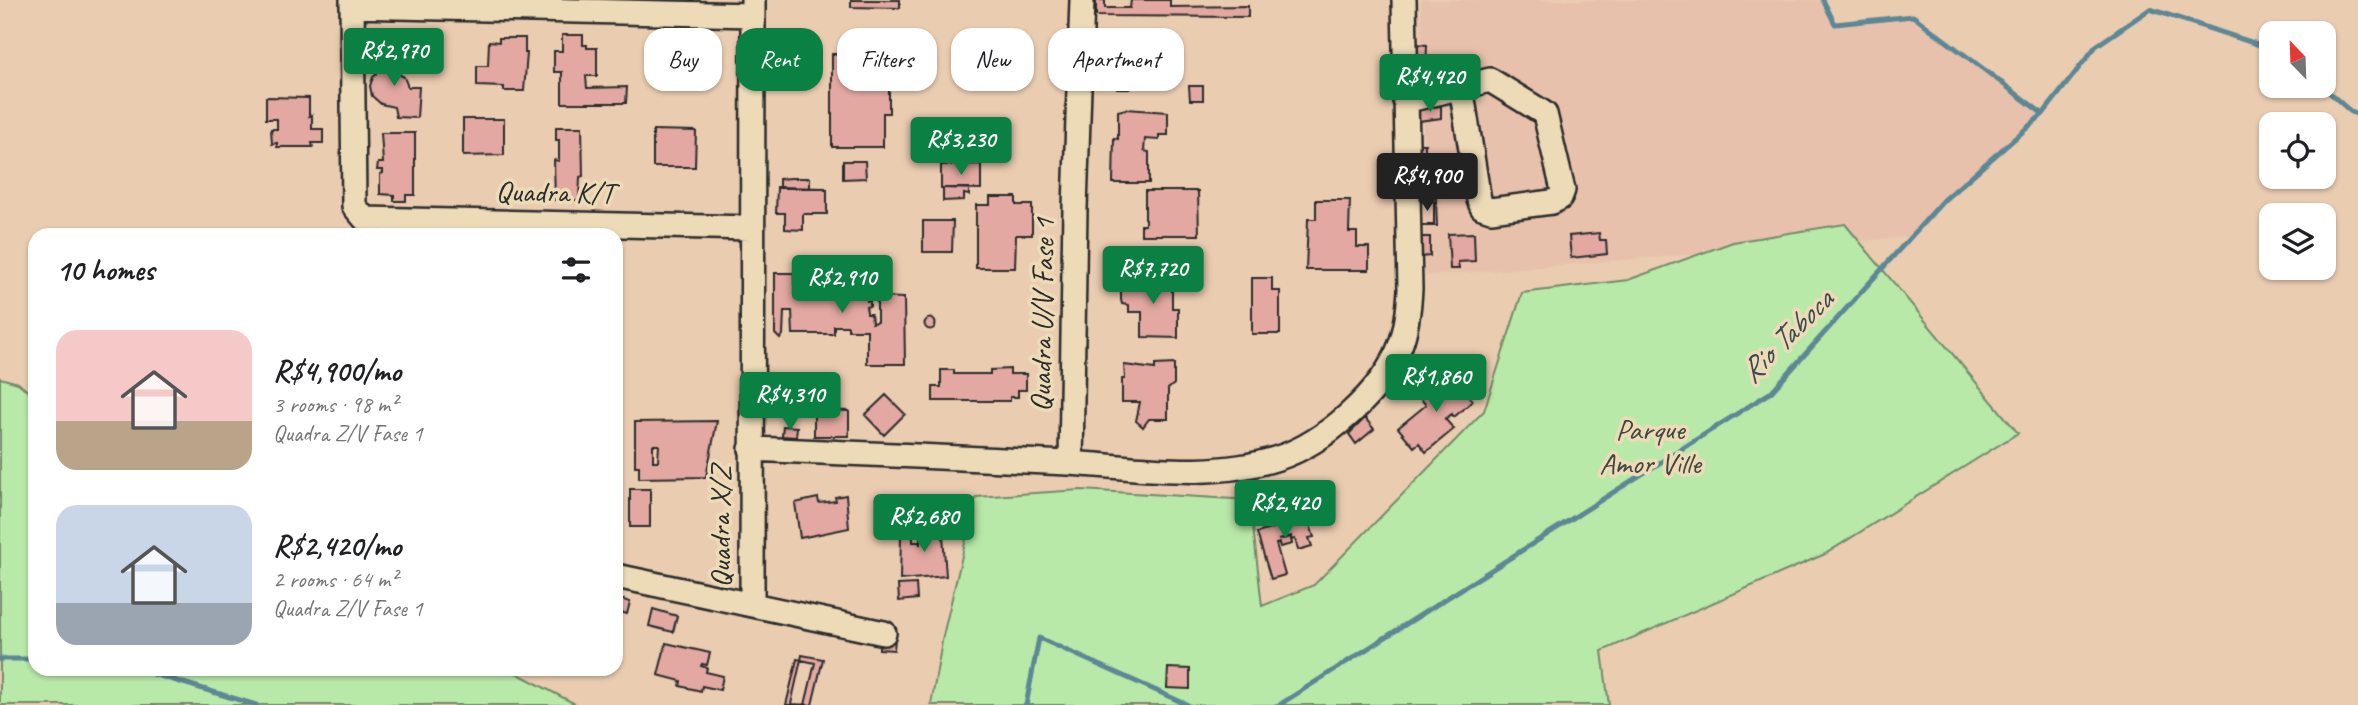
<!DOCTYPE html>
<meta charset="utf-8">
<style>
body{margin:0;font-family:Caveat,sans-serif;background:#f6f6f6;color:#202124;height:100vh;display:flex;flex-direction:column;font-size:26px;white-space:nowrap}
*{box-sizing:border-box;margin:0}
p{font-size:23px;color:#757577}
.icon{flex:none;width:38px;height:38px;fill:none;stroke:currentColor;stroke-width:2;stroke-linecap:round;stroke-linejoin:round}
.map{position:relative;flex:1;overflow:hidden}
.details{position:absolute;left:28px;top:228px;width:595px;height:448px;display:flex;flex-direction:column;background:#fff;border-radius:21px;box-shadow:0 2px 5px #0004}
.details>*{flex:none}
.banner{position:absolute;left:644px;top:28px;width:665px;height:63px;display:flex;gap:14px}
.needle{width:46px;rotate:337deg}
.fabs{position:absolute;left:2259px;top:21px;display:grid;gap:14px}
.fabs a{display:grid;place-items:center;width:77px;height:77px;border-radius:14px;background:#fff;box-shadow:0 2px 5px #0004;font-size:35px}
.price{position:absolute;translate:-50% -60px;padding:0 16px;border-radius:7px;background:#0b8043;color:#fff;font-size:23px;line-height:46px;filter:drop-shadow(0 2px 4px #0008)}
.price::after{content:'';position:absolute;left:50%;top:42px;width:21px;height:16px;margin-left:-10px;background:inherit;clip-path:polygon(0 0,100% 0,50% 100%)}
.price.active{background:#222;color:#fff}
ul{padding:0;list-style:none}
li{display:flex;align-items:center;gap:21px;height:175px;padding:0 28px}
li span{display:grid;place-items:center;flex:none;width:196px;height:140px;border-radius:21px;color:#555}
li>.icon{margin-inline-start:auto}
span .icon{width:84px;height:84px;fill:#fffc;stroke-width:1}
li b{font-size:30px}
h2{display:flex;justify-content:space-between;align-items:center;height:84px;padding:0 28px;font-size:30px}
.pill{padding:0 24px;border-radius:21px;background:#fff;box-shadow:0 2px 5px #0004;font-size:24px;line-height:63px}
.pill.active{background:#0b8043;color:#fff}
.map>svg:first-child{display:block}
</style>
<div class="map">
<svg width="2358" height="705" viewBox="0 0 2358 705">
<rect width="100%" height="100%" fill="#eaccb1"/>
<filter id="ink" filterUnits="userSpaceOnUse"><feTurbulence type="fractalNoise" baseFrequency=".0143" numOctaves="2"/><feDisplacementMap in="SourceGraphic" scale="14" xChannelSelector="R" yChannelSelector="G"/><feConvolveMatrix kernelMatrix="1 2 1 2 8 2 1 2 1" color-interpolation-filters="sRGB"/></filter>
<g filter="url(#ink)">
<path fill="#e8c1ac" d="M1421,0H1823L1835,24L1913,16L2043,114L1945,200L1911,237L1425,276Z"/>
<path fill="#b9e9a8" stroke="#728a6a" stroke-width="2" d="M1845,224L2018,433L1825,554L1602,651L1609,705H931L943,636L976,497L1081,490L1250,500L1262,606L1314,585L1484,411L1522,293L1628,280L1733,242Z
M0,378L18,383L35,397V668L509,669L577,705H0Z"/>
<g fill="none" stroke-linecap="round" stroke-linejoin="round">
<path stroke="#5b8795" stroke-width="5" d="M1823,0L1835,24L1913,16L2043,114L2096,46L2150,9L2272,49
M2322,86L2350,111L2358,115
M0,659H35
M134,668L256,705
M1026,705L1039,638L1188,705
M1279,705L1771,392L1944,200L2043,114"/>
</g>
<path fill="#e2a8a1" stroke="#2b2b2b" stroke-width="2" fill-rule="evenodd" d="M851,0H900V8L851,7Z
M1096,0H1105V8H1130L1131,0H1170V7L1248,6V17L1096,16Z
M562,35H583V45H587V48H597V76H586L587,88L627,87L626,103H562V72H554V51H562Z
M499,38H525V53H527L524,91H504V87L477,86V66H488L489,41L499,42Z
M1115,42H1129L1130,89H1117V80H1105V50H1115Z
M1417,44L1427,45L1426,71H1417Z
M377,50H393V71L404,77L408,87H419L417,118L396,117L394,107L381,104L372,96L370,86L373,77L377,74Z
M832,54H898V84H889V113H883V147H832Z
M1189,86H1203V100H1190Z
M266,97L309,98V116L312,115V129H323V143H312L313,147H277V143L272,144L271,129H277V119H266Z
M1441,106V118L1418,121V109Z
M1126,109L1168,112V135H1159V140L1145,139L1144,151L1149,152V183H1113L1114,138L1118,139V111Z
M463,119H504V155L463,156Z
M556,127H582L583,176L580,177L579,200H555L554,160L559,161V140H556Z
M653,130L696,131L695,167H653Z
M381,133H415V195H406V201H394V195L380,194V174L383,173V170H377L378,163H383Z
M1418,144H1425V157H1418Z
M843,161H865L866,178L843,179Z
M981,164V189L941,188V165Z
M1436,173L1437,190L1418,191L1417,174Z
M1417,174H1435L1437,226H1419Z
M791,178H810V188H779V179Z
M777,187L825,188V190H827V214H803V230L785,229V213H776Z
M943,188H969V195L964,194V200L943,201Z
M1145,191H1198L1199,235H1141V225H1145Z
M990,197H1016V205H1032V235H1016L1015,268H976V205H990Z
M1316,200H1350L1349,232H1357V247H1369V270H1306L1308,219H1316Z
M1434,201V225H1420L1419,202Z
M923,221H953L952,252H923Z
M1474,233L1475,261L1458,262L1459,269H1450L1448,234Z
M1599,233L1600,240H1606L1607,254L1571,258L1569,236Z
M1419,237H1430V256L1420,257Z
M775,273H794V284H867V301H870V306L866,307L867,312V314H871L872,323L877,322V297L904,298L905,364H867V330H848V326H834V334H793L792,311H784L783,335L780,339L775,334Z
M1136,277L1172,278V308H1178V338L1142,337V312H1129V305L1122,304L1121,300V283L1136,284Z
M1252,278H1272V291H1280V334H1252Z
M924.5 324a5.5 5.5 0 1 1 11 0a5.5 5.5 0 1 1-11 0Z
M1174,364V384L1168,389V419H1149L1143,427L1136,421L1140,402H1122V379H1125L1124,365L1155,369V365Z
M1010,369V374H1026V390H1018V397H1010V401H933V387H941V370H954V374H990V370Z
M1448,375L1455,384L1457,382L1473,401L1454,417L1452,414L1445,419L1454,429L1426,452L1419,443L1414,447L1398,428L1426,405L1420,398Z
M886,395L905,414L884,435L865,415Z
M817,410L849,411V436H814V415H817Z
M1365,418L1374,429L1356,444L1349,434Z
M717,421L706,477L639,478V466H635V422ZM653,445H659L658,461H653Z
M783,426L797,427L796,437L782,436Z
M630,489H650V527H630Z
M846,495L849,528L800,538L795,503L818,498L819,503L836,501L835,497Z
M1299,505L1303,520L1308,519L1314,537L1309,538L1312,546L1298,550L1295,539L1291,540V536L1278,540L1291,537L1292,544L1280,547L1279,543L1276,544L1285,575L1271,579L1257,533L1290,523L1286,509Z
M942,521L946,576L900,580L901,536H913V542H919L920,545V538L932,537V534H924L923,522Z
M916,584L917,599L899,601L898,585Z
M620,599L630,602L627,614L617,611Z
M653,609L677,616L673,632L649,626Z
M880,626L896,628L894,650L879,649Z
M666,643L710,653L707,665L702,664L701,666L707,668L706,672L723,676L720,690L702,686L701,691L680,686L681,681L658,675Z
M802,655L823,659L812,705L791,704Z
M797,659L815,663L805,705H786Z
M1168,668L1190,669V689L1167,688Z"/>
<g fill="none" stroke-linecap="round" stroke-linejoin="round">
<defs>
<path id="minor" d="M352,0L354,206L365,219L752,228
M352,6L753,15
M1405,101L1490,80L1539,110L1545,114L1563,190L1560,198L1552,202L1491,210L1482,207L1479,200L1461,87
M751,449C857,453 962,458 1068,463C1137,467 1212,480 1278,458C1325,443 1383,391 1400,346C1407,328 1409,308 1410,289L1404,0
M1071,463L1075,208L1082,0
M616,576L884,633
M752,605L753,0"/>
</defs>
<use href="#minor" stroke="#2b2b2b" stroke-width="28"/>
<use href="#minor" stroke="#eddbb8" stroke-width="23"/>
</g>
</g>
<g text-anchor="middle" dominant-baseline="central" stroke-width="7" stroke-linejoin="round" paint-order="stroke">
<g font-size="30" fill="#2b2b2b" stroke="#eddbb8">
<text transform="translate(555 192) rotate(1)">Quadra K/T</text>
<text transform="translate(1042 315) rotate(-89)">Quadra U/V Fase 1</text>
<text transform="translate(720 527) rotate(-90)">Quadra X/Z</text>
</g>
<g font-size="30" fill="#40483e" stroke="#eddbb8">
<text x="1650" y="429">Parque<tspan x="1650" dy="34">Amor Ville</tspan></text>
</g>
<g font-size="32" font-style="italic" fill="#3b4a4e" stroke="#eddbb8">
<text transform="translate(1786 336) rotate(-45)">Rio Taboca</text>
</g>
</g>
</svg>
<div class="fabs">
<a><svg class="needle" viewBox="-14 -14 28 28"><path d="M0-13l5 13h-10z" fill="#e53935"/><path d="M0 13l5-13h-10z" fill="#757577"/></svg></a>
<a><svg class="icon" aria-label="locate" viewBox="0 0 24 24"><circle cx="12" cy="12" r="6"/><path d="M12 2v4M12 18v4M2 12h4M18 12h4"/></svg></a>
<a><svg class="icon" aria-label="layers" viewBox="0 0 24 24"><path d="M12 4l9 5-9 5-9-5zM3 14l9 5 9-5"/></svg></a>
</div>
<b class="price" style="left:394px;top:88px">R$2,970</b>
<b class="price" style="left:1430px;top:114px">R$4,420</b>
<b class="price" style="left:961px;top:177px">R$3,230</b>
<b class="price active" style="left:1427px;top:213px">R$4,900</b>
<b class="price" style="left:1153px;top:306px">R$7,720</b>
<b class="price" style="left:842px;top:315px">R$2,910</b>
<b class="price" style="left:1436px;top:414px">R$1,860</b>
<b class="price" style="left:790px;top:432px">R$4,310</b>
<b class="price" style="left:1285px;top:540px">R$2,420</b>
<b class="price" style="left:924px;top:554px">R$2,680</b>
<div class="banner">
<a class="pill">Buy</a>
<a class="pill active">Rent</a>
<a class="pill">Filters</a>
<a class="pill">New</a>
<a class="pill">Apartment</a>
</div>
<section class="details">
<h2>10 homes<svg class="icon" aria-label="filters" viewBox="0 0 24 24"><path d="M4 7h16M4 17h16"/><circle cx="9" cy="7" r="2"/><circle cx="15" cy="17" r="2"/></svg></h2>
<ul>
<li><span style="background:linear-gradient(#f6c9c9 65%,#b9a48a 0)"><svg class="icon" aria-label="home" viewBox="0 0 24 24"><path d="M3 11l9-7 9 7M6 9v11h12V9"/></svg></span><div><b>R$4,900/mo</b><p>3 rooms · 98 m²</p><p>Quadra Z/V Fase 1</p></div></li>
<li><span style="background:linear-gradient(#c9d6e8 70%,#9aa5b1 0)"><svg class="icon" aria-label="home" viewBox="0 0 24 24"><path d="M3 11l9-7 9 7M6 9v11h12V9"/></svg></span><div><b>R$2,420/mo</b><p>2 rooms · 64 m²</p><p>Quadra Z/V Fase 1</p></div></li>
</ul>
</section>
</div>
